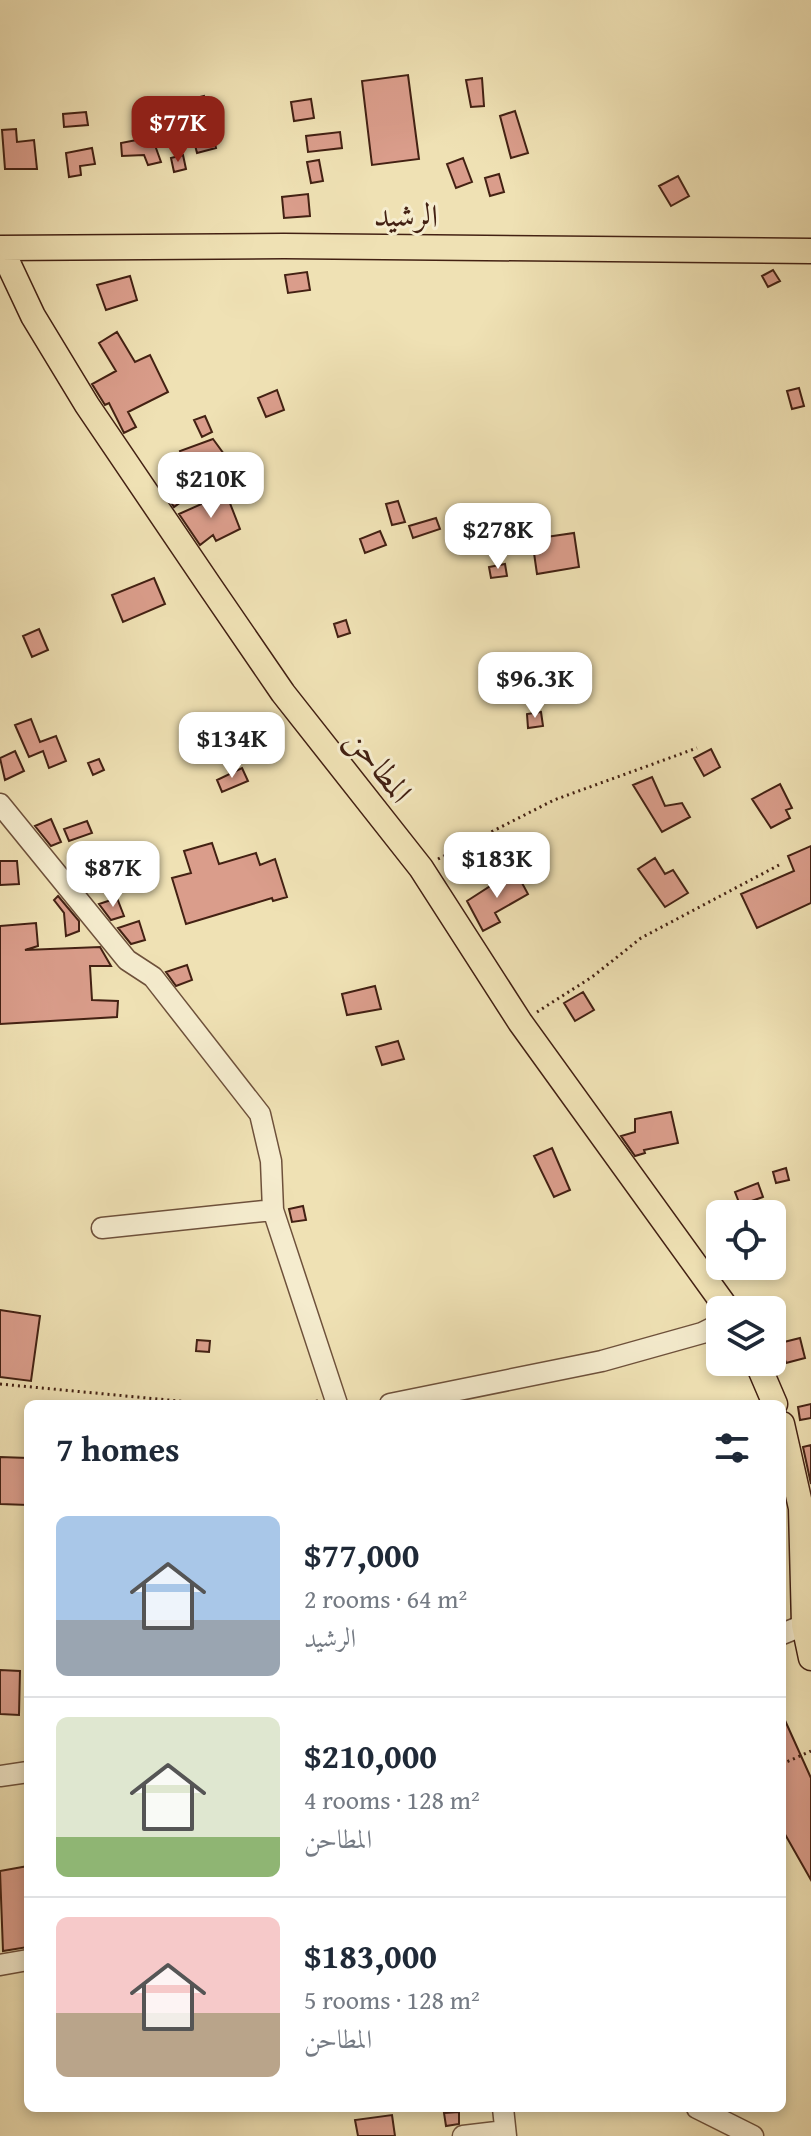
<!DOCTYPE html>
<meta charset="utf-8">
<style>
body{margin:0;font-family:"Gentium Book Plus",Amiri,serif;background:#f2f2f3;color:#1f2937;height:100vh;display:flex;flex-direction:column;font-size:30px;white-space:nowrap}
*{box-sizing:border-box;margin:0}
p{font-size:26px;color:#747a83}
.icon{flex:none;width:44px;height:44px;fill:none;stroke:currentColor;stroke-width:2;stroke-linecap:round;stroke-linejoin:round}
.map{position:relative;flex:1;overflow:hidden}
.panel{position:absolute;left:24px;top:1400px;width:762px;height:712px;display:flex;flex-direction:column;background:#fff;border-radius:12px;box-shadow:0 4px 12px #0003}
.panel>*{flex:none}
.tools{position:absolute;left:706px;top:1200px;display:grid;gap:16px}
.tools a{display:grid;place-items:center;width:80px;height:80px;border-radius:12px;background:#fff;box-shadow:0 4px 12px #0003;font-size:40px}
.price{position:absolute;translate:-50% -68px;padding:0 18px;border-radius:16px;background:#fff;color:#222;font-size:26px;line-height:52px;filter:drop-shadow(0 2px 4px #0008)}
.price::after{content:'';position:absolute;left:50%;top:48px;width:24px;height:18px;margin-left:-12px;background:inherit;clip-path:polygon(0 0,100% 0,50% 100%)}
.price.selected{background:#8f2418;color:#fff}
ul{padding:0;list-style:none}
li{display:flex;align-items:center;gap:24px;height:200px;padding:0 32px}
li+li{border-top:2px solid #e0e1e3}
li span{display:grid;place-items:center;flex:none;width:224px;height:160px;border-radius:12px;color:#555}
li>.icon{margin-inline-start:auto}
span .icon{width:96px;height:96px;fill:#fffc;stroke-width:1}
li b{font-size:34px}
h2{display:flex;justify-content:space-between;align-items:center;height:96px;padding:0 32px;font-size:34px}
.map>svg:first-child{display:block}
</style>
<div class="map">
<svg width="811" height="2136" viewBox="0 0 811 2136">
<rect width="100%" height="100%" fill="#efe1b4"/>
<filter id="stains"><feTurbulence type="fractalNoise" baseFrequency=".0025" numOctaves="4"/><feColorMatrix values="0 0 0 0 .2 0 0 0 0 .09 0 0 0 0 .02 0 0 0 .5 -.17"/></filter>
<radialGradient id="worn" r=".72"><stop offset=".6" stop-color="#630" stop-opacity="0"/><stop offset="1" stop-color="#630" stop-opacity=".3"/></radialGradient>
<path fill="#da9d8b" stroke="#432113" stroke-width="2" d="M408,75L419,159L372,165L362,81Z
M482,78L484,106L471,107L466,80Z
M204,96L216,148L197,153L184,101Z
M311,99L314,118L294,121L291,102Z
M515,111L528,153L511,158L500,116Z
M86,112L88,125L64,127L63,114Z
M16,129L17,142L34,140L37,169H5L2,130Z
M340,132L342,148L308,152L306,136Z
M152,137L161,162L148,165L144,155L122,156L121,143Z
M92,148L95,164L80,166L81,175L69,177L66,153Z
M183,155L186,169L174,172L171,158Z
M463,158L472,182L456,188L447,164Z
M319,160L323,181L311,183L307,162Z
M499,174L504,192L490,196L485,178Z
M678,176L689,196L671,206L659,186Z
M308,194L310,216L284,218L282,197Z
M773,270L780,281L768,287L762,276Z
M307,272L310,290L288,293L285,275Z
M130,276L137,300L106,310L97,285Z
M117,332L135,362L150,355L168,392L128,412L136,427L124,433L109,403L105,405L92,384L116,371L99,343Z
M799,388L804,406L792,409L787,391Z
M277,390L284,410L266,417L258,398Z
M205,416L212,432L202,437L194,420Z
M213,439L232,465L174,507L165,493L175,489L166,462L182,456L180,451Z
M226,493L240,529L216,541L213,535L200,545L179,514Z
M398,501L405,522L392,525L386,504Z
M436,518L440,529L413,538L409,526Z
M380,531L386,545L365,553L360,539Z
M574,533L579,567L537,574L532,539Z
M505,564L507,576L491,578L489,567Z
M154,578L165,604L123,622L112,595Z
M346,620L350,633L338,637L334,624Z
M39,629L48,650L32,657L23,636Z
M523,675L524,689L509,691L507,676Z
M541,712L543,726L528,728L527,714Z
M31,719L40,742L56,736L66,761L49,768L43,751L29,757L15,725Z
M711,749L720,767L704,776L694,758Z
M15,751L24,771L5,780L0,758Z
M99,759L104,770L93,775L88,763Z
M242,768L248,781L222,792L217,780Z
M652,777L665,806L682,803L690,817L662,832L633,785Z
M780,784L792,808L786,810L790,818L771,828L752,799Z
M51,819L61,842L51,846L35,826Z
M87,821L92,833L69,841L64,829Z
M212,843L219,864L256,853L260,865L275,859L287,897L273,901L272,898L186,924L172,878L191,873L184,851Z
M811,846V903L757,928L741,894L794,871L788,856Z
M655,858L665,874L673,870L688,893L665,907L638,869Z
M0,861H17L19,884L0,885Z
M515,870L528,894L495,913L500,922L483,931L467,901Z
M58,896L79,921V931L66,936L64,913L54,900Z
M117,898L124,916L111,920L99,904Z
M139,921L145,940L131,944L118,928Z
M36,923L38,946L25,950L100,947L111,966H90L92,1000L118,1001L117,1017L0,1024V926Z
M187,965L192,980L176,986L166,972Z
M375,986L381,1009L347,1015L342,994Z
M583,992L594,1010L575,1021L564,1003Z
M398,1041L404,1059L382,1065L376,1047Z
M671,1112L678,1143L644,1150L645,1153L635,1156L621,1136L635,1132V1119Z
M552,1148L570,1190L554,1197L534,1156Z
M786,1168L789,1180L776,1183L773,1172Z
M758,1183L763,1197L740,1205L735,1192Z
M303,1206L306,1220L292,1222L289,1209Z
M0,1310L40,1316L31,1381L0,1377Z
M800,1338L805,1358L786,1363L780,1343Z
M197,1340L210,1341L209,1352L196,1351Z
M811,1404V1418L800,1420L798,1407Z
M811,1445V1484L803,1447Z
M0,1457L28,1458V1505L0,1504Z
M0,1670L20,1671L19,1715L0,1714Z
M783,1716L811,1778V1880L782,1829Z
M28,1866V1947L3,1951L0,1871Z
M459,2112V2124L446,2126L444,2113Z
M392,2115L395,2136H358L355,2120Z"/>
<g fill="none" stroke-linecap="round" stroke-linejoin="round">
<defs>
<path id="minor" d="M0,804L127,960L153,977L260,1114L271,1161L273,1210L337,1404
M102,1228L273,1210
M390,1404L602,1361L702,1333L720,1324
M782,1634L804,1625
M0,1776L28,1772
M0,1965L28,1960
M503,2108L506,2136
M697,2108L753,2136
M463,2136L505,2131"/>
<path id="major" d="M0,248L284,246L811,251
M1,248L33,316L87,405L209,585L283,693L421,868L520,1022L728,1310
M757,1362L775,1404
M782,1424L801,1508L804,1625L811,1658"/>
</defs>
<use href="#minor" stroke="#6e513b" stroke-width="23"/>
<use href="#major" stroke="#432113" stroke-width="27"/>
<path stroke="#432113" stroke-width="3" stroke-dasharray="2 4" stroke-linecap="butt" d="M438,859L554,800L697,748
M537,1012L592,977L641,938L779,865
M0,1384L210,1404
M286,1404L319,1401
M782,1764L811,1751"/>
<use href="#minor" stroke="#f5ecce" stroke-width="20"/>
<use href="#major" stroke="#efe1b4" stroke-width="24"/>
</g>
<g text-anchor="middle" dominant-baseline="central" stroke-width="6" stroke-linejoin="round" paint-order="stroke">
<g font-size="32" fill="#432113" stroke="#f5ecce">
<text transform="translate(406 215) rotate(1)">الرشيد</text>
<text transform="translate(380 765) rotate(52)">المطاحن</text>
</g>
</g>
<rect width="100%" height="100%" filter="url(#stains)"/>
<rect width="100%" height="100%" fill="url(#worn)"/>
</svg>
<div class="tools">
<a><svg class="icon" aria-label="locate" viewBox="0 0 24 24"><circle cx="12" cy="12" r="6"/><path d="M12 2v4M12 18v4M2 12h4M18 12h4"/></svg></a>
<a><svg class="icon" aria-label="layers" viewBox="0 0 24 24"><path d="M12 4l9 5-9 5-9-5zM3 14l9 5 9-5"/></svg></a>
</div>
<b class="price selected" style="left:178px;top:164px">$77K</b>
<b class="price" style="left:211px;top:520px">$210K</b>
<b class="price" style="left:498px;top:571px">$278K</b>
<b class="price" style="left:535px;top:720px">$96.3K</b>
<b class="price" style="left:232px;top:780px">$134K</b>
<b class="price" style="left:497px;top:900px">$183K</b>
<b class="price" style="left:113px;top:909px">$87K</b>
<section class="panel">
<h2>7 homes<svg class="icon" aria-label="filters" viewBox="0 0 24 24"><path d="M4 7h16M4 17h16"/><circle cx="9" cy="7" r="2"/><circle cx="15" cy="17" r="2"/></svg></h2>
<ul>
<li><span style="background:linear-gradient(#a9c7e8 65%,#9aa5b1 0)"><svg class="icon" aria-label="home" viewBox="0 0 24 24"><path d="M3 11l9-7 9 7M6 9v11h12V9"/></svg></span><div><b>$77,000</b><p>2 rooms · 64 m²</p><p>الرشيد</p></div></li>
<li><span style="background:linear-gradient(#dfe7d0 75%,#8fb573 0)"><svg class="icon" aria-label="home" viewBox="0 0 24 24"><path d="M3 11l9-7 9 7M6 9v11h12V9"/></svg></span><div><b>$210,000</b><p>4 rooms · 128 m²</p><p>المطاحن</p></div></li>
<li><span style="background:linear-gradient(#f6c9c9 60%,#b9a48a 0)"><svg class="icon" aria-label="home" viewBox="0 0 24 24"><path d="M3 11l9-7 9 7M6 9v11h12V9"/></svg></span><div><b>$183,000</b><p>5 rooms · 128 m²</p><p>المطاحن</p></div></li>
</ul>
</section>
</div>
